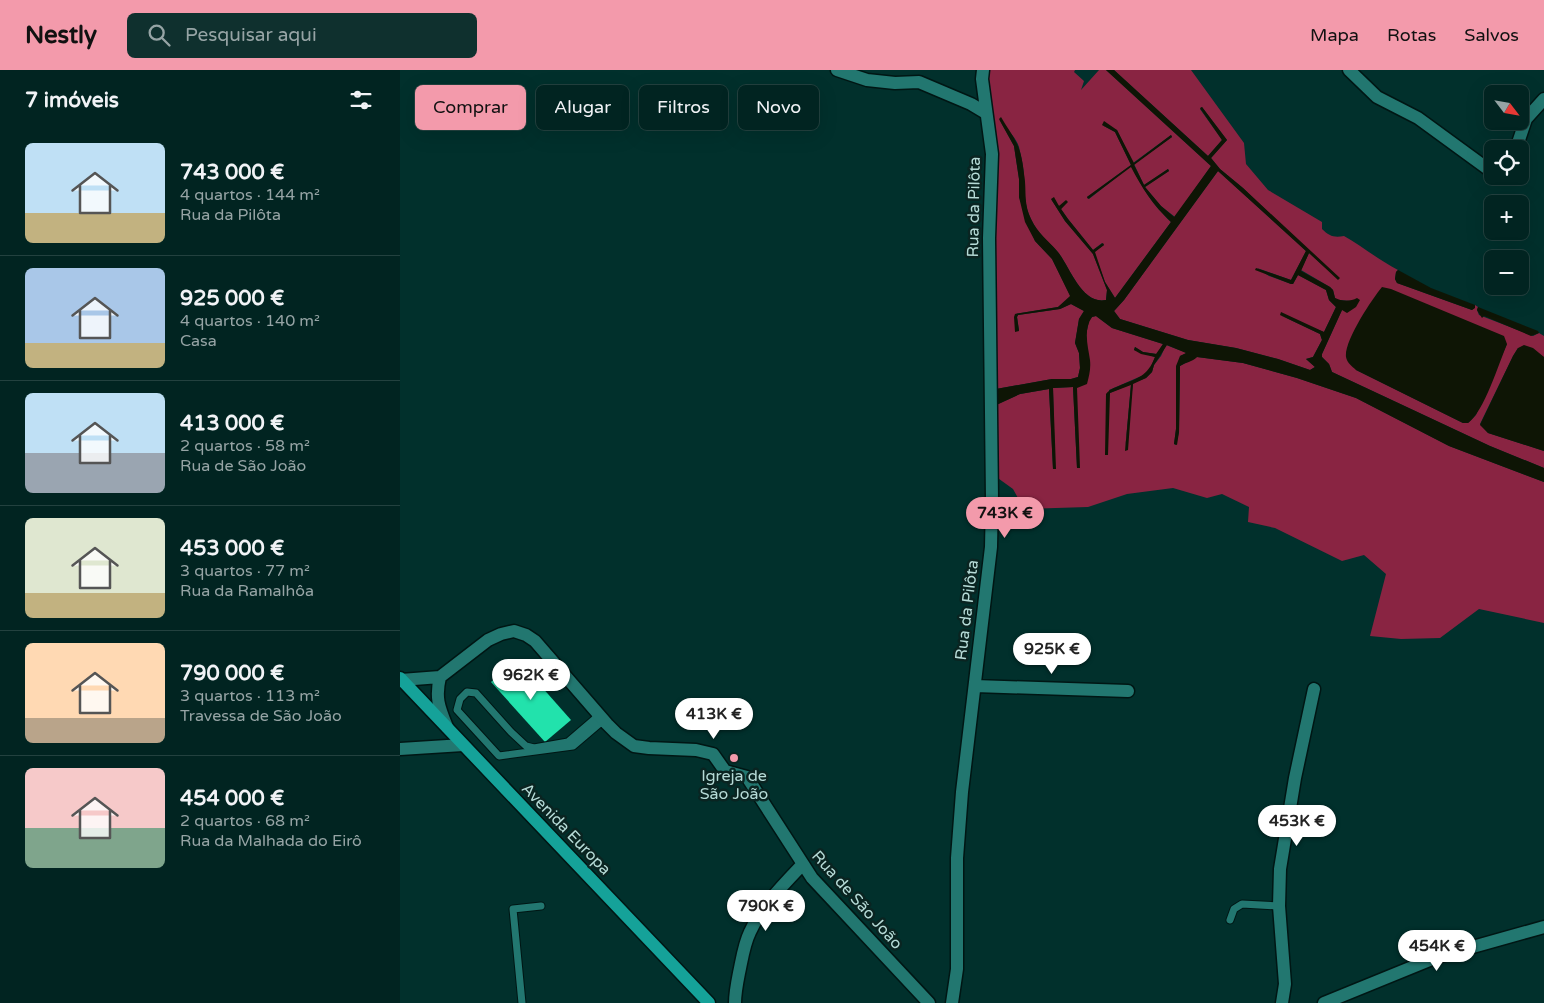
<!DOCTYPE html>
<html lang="pt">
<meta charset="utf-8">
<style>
body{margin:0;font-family:"Varela Round",sans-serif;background:#0f302e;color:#f1f3f6;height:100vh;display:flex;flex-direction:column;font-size:19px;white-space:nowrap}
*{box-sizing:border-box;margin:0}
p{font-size:16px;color:#96a4a5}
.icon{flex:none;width:28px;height:28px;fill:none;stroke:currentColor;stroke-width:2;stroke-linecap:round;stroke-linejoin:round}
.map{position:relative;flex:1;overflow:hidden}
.panel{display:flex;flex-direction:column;background:#012421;width:400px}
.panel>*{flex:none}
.banner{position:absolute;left:15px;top:15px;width:475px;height:45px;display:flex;gap:10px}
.needle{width:32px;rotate:121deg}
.buttons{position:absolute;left:1084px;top:15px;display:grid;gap:10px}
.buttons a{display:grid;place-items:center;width:45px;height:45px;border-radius:8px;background:#012421;box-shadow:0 5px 20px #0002,0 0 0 1px #23413f;font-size:25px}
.price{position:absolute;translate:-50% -42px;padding:0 11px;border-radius:18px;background:#fff;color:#222;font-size:16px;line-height:32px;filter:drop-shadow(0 1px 2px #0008)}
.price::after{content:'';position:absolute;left:50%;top:30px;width:15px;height:11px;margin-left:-8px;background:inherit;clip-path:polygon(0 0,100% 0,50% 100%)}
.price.selected{background:#f39aab;color:#111}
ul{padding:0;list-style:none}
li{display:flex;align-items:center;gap:15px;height:125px;padding:0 25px}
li+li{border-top:1px solid #23413f}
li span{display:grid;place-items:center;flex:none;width:140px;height:100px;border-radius:8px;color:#555}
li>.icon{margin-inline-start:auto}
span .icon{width:60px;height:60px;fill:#fffc;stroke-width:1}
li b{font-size:21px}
h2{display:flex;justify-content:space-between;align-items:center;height:60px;padding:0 25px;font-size:21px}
.tag{padding:0 18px;border-radius:8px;background:#012421;box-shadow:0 5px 20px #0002,0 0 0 1px #23413f;font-size:18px;line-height:45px}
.tag.selected{background:#f39aab;color:#111}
header{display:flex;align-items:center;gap:30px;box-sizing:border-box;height:70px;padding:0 25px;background:#f39aab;color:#111}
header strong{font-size:24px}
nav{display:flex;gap:28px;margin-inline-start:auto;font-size:18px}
.search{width:350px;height:45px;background:#0f302e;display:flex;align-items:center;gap:12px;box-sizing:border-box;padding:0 18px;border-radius:8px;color:#96a4a5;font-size:19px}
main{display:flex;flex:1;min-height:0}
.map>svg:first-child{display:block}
</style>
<header>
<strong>Nestly</strong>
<div class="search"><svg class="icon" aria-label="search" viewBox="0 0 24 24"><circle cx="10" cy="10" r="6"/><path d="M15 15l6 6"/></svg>Pesquisar aqui</div>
<nav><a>Mapa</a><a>Rotas</a><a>Salvos</a></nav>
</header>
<main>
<section class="panel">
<h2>7 imóveis<svg class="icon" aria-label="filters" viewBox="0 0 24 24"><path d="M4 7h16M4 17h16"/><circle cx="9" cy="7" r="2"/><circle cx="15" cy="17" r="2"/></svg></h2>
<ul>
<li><span style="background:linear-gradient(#bfe0f5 70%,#c2b280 0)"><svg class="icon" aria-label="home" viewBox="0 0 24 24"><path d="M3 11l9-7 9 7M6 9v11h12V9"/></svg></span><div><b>743 000 €</b><p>4 quartos · 144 m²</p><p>Rua da Pilôta</p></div></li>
<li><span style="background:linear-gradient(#a9c7e8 75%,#c2b280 0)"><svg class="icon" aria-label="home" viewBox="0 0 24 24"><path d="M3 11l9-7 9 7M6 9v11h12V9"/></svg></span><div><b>925 000 €</b><p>4 quartos · 140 m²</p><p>Casa</p></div></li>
<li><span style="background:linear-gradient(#bfe0f5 60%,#9aa5b1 0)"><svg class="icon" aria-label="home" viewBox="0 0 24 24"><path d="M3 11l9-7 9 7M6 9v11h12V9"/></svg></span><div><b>413 000 €</b><p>2 quartos · 58 m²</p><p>Rua de São João</p></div></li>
<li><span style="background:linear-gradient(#dfe7d0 75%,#c2b280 0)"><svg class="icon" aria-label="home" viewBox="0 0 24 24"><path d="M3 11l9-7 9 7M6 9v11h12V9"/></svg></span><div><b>453 000 €</b><p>3 quartos · 77 m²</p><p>Rua da Ramalhôa</p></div></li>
<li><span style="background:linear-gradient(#ffd9b3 75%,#b9a48a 0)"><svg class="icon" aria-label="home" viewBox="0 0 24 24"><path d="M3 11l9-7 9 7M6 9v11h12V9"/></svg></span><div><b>790 000 €</b><p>3 quartos · 113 m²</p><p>Travessa de São João</p></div></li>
<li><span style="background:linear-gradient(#f6c9c9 60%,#7fa58c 0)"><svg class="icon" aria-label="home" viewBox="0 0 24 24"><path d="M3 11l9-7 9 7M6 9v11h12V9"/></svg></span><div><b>454 000 €</b><p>2 quartos · 68 m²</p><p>Rua da Malhada do Eirô</p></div></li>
</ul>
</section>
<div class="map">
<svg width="1144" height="933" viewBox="0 0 1144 933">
<rect width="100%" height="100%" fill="#01302c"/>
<path fill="#892442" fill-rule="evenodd" d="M590,0H675L674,2L684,11L681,20L699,0H706L811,96L775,147L761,136L745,117L769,101L768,99L744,115L734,94L772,67L771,65L733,93L717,60L702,55L715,62L731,95L687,127L689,129L731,96C743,119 752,134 771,152L715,228L705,212L694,182L704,175L702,173L693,180L668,149L661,139L667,132L659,136L651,129L665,151L693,184L707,220L706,230C681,235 670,196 657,181C647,170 638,164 631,149C624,135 625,122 624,107C624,98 621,86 619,77C616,67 605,57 599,49L614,76L619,109V127L635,171L652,189L671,227L658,237L615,244V261L619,260L617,247L618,245L660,239L671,234L684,241L679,249L675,273L679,283L680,298L678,307L671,309H652L596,319L588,9Z
M714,0H791L844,73L846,94L868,120L922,152V159C929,166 934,168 944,166C963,177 979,190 998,200L996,202L995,209L997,213L1072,240L1074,238L1075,235L1078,237L1077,240L1079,245L1133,266L1139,263L1144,266V287L1118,278L1113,286L1080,354L1088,363L1144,381V398L1090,376L932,302L929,294L922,287V284L942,240L953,231L938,230L935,228L933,220L930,217L901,200L909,183L938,209L843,118L820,99L811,88L827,70L802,37L800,39L822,70L808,86ZM1107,274L1076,345L1068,353H1063L956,300Z
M818,101L906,181L891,210L857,198L869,206L891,214H893L898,205L926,220L929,230L936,237L924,262L880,245L920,264L922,270L913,287L906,289L915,297L910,300L878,289L836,278L788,270L720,249L714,241L724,230Z
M696,246L712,258L763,274L757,284L743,282L735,277L734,280L755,287L750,299L746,304L709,320V326L710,323L731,314L725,381L733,313L746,308L752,302L754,295L761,286L766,275L787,283L780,286L776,359L774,374L776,375L779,362L780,296L797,287L843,293L897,308L956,328L1049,376L1144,412V553L1079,539L1040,568L1001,569L970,566L986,504L964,485L942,491L875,458L848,452L849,437L822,424L807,428L773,418L727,424L688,437L624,439L613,419L595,406L594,336L620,324L649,319L653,399H655L653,318L673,317L677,398V317L687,275L686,265L689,251L692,247Z"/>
<path fill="#0e1505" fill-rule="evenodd" d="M706,0H714L808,86L822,70L800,38L802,37L827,70L811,88L820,99L843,118L940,208L938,210L909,183L901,201L930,217L933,220L935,228C941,231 950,232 957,228L960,230L956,237L947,243L942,240L922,284V287L929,294L932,302L1090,376L1144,398V412L1049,376L956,328L897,308L843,293L797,287C792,292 786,292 780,296L779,362L777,375L774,374L776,359V296L780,286L786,283L767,275L754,295L752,302L746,308L733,314L728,380L725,381L731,315L710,323L708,385H705L706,324C710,319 714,318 719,316C738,308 747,307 755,287L741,284L734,280L735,277L743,282L756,284L763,274L712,258L696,246L692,247C683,260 688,276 690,290C691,299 689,306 687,314L677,318L680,398H677L673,317L653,318L656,399H653L649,319L620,324L594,336L596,319L652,309H671L678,307L680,298L679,283L675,273L679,249L684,241L671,234L660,239L618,245L617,247L619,261L615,262L614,247L615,244L658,237L670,226L652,189L635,171L625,152L619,127V109L614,76L599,49L601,47C606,56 613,65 617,74C621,82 623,94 624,104C627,120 623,132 631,149C638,164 648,170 657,181C670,196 681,235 706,230L707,220L693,184L665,151L651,129L654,127L659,136L666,130L668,132L661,139L668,149L693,180L703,173L704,175L695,182L705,212L715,228L771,152C753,135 742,118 731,97L688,129L687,127L731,95L715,62L702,55L704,51L717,60L734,93L771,65L772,67L734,95L744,115L768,99L769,101L745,117L761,136L774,147L811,96ZM818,101L906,181L891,210L856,198L855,200L891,214H893L898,205L926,220L929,230L936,237L924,262L881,242L880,245L920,264L922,270L913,287L906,289L915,297L910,300L878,289L836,278L788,270L720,249L714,241L724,230Z
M998,200L1031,218L1075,235V238L1072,240L997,213L995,209L996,202Z
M982,217L991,219L1104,266L1107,274C1099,293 1084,342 1068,353H1063L956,300C952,296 947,293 946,287C944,271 972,229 982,217Z
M1078,237L1138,261L1139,263L1131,266L1084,246L1082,248L1077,240Z
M1124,275L1133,278L1144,287V381L1088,363L1080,355L1113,286L1118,278Z"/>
<path fill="#22e2ac" d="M117,589L171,650L145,672L91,612Z"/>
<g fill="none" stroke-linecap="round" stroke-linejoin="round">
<defs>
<path id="service" d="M195,640L196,648L168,672L134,678L126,676L111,662L76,623L67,622L60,629L57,640L99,686L173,676L200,653L205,654
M830,850L834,839L842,834L879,836
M122,933L113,839L141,836"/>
<path id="minor" d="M437,0L467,10L495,13L519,12L571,34L586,43
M949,0L977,27L1018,48L1092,102
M1116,79L1126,49L1144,29
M40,607C35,628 39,637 47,657
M1,610L40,607L88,570L101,564L114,561L126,565L135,571L207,654L216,663L234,676L249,678L296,680L313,684L325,701L347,707L412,808L529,933
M575,616L728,621
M0,679L63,675
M335,933C335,923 337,913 339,903C342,889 344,874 350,862C362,836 383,815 402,795
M552,933L557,899V788L562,722L591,477L592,429L589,168L592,84L582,9L583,0
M882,933L885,914L879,836L880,799L895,708L914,619
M924,933L1037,887L1144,857"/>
<path id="primary" d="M0,608L309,933"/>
</defs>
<use href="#service" stroke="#001614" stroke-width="9"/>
<use href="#minor" stroke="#001614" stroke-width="15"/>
<use href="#primary" stroke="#001614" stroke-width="15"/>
<use href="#service" stroke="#227770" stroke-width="7"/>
<use href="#minor" stroke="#227770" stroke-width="12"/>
<use href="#primary" stroke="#15a299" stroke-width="12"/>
</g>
<circle fill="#f39aab" stroke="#0a2421" stroke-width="2" cx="334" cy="688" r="5"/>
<g text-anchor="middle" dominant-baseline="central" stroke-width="5" stroke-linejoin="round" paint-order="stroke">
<g font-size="16" fill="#b6dbd7" stroke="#0a2421">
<text transform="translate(574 137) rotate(-89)">Rua da Pilôta</text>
<text transform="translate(567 540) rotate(-83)">Rua da Pilôta</text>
<text transform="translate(166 759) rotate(46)">Avenida Europa</text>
<text transform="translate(457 830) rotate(48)">Rua de São João</text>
</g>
<g font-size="16" fill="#b6dbd7" stroke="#0a2421">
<text x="334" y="706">Igreja de<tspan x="334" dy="18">São João</tspan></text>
</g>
</g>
</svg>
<div class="buttons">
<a><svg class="needle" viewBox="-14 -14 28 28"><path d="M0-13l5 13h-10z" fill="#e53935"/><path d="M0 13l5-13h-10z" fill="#96a4a5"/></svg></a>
<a><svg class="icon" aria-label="locate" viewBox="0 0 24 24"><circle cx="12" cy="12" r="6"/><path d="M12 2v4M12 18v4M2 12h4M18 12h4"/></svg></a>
<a>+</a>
<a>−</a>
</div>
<b class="price selected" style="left:605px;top:469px">743K €</b>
<b class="price" style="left:652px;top:605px">925K €</b>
<b class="price" style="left:131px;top:631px">962K €</b>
<b class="price" style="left:314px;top:670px">413K €</b>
<b class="price" style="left:897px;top:777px">453K €</b>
<b class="price" style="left:366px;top:862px">790K €</b>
<b class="price" style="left:1037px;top:902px">454K €</b>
<div class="banner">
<a class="tag selected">Comprar</a>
<a class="tag">Alugar</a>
<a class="tag">Filtros</a>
<a class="tag">Novo</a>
</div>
</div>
</main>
